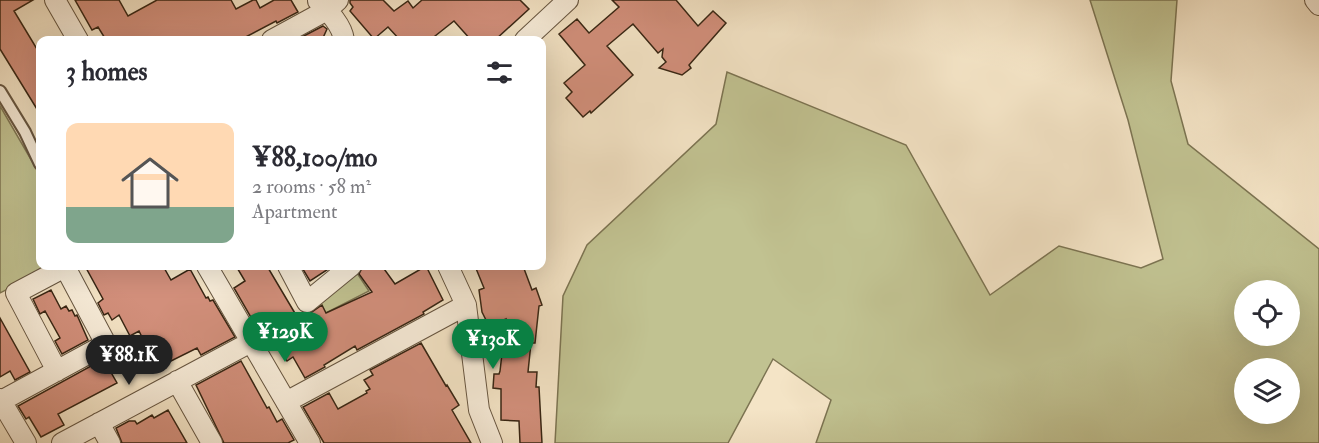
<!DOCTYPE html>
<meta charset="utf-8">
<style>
body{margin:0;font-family:"IM FELL Double Pica",serif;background:#f2f2f3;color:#2b2b33;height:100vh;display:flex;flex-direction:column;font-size:22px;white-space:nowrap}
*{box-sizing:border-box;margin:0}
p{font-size:20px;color:#7c7c81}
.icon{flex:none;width:33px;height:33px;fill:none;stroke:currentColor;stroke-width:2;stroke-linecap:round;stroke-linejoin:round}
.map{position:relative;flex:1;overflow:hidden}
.details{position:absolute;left:36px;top:36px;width:510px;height:234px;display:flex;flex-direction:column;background:#fff;border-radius:12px;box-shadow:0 6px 24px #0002}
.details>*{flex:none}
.tools{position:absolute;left:1234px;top:280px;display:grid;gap:12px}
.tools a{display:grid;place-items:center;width:66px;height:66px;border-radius:50%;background:#fff;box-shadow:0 6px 24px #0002;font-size:30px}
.price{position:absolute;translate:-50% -51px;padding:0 14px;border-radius:21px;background:#0b8043;color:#fff;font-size:20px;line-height:39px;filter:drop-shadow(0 2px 3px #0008)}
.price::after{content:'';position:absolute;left:50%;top:36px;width:18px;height:14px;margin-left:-9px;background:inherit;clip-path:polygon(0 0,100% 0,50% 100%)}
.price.selected{background:#222;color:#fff}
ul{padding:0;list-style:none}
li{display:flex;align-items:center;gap:18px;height:150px;padding:0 30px}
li+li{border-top:2px solid #e1e1e2}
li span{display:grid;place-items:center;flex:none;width:168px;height:120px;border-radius:12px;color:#555}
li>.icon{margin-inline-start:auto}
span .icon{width:72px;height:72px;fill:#fffc;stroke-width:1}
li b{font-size:26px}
h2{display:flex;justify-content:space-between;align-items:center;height:72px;padding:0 30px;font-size:26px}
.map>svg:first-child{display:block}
</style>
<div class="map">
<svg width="1319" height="443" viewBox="0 0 1319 443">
<rect width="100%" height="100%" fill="#f4e4c6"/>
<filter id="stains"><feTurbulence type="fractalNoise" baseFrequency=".00333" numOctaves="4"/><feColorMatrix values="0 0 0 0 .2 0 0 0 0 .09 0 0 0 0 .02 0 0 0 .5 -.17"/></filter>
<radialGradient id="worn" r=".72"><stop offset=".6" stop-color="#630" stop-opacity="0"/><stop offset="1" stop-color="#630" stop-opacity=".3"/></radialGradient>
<path fill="#c1c291" stroke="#7c7452" stroke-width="1.5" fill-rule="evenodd" d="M1090,0H1177L1171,81L1188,144L1319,249V443H816L831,400L773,359L728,443H555L563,296L587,245L716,124L727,72L906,145L990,295L1059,246L1141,268L1163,259L1128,120ZM1245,291H1290V336H1245ZM1245,369H1290V414H1245Z
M0,106L40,175V255L38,257L43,271L0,293Z
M355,270L369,291L320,316L314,305Z"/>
<path fill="#d28f7b" stroke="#372513" stroke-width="1.5" d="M0,0H33L14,11L40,54V114L0,49Z
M75,0H119L128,16L157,0H231L236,9L253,0H256L260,8L274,0H291L298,12L277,23L276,21L240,40H106L98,27L92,30Z
M350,0H383L394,11L408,1L413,8L422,0H520L529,9L495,40H471L454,21L430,40H400L388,27L374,39L350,11L353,7L350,3Z
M612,0H676L698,26L713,11L726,23L689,65L691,68L682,75L659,68L666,62L662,57L663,49L658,53L633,24L607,46L633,75L591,113L590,111L583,117L566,98L572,92L564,83L585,65L559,34L577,19L589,33L619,7Z
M323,26L327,29L322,40H296Z
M85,266H163L171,280L190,269L206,298L208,297L210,301L213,300L235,337L201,355L197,348L157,368L139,331L130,336L119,315L112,320L108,313L104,315L98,303L103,299Z
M236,266H267L296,315L302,313L309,314L322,305L326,313L372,292L359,274L363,266H382L395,284L426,266L443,300L423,312L424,314L357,350L355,346L324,365L325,367L305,378L293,357L287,361L271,333L266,336L262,329L259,330L256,326L234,288L245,281Z
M301,266H333L310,281Z
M475,266H523L532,290L536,288L542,305L539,306L535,343H531L528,372H537L536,387H539L542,443H520L519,421L501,420V389L493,388L494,374H499L500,371L506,319L489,326L482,312L479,290L484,288Z
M51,290L61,309L66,306L69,311L72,310L75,316L77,315L88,340L62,354L55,341L60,338L45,311L40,314L33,299Z
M0,318L30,372L15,380L10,371L0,377Z
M421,343L446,386L447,385L459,405L452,410L471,443H324L303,407L329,393L338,409L367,393L366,391L370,389L364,380L373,375L370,370Z
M100,361L101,364L105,362L117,383L58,414L64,425L41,437L29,417L26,419L18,406Z
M241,361L267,408L269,407L277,422L282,419L294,440L288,443H224L196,385Z
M168,410L187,443H122L116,428L129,421H135L137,424L152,415L154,418Z"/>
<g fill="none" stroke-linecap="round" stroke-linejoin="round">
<defs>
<path id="service" d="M0,91L25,132L40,164"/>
<path id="minor" d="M55,0L78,40
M1315,0L1319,5
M318,1C329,12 342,25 344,40
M272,40L327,10L338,0
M525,40L568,0
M207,266L310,443
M288,266L307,302L351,266
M448,266L466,305L479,410L492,443
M177,381L212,443
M0,399L26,443
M1,401L106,344L65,267L16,293L57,371
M286,402L466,305
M99,423L110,443
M62,443L251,342"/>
</defs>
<use href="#service" stroke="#665540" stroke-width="14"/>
<use href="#minor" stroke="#665540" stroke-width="22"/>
<use href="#service" stroke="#f8edda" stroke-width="10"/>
<use href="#minor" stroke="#f8edda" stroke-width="20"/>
</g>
<rect width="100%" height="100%" filter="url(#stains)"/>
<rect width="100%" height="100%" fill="url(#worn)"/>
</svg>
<div class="tools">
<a><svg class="icon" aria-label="locate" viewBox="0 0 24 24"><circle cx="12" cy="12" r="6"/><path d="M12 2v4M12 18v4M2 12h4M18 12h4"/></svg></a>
<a><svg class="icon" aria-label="layers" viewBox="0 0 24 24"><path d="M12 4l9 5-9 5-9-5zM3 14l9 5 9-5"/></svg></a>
</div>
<b class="price" style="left:285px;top:363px">¥129K</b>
<b class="price" style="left:493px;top:370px">¥130K</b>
<b class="price selected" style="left:129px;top:386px">¥88.1K</b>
<section class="details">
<h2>3 homes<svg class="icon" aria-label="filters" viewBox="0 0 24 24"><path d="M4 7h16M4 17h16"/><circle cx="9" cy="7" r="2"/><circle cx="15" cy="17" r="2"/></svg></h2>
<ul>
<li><span style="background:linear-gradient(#ffd9b3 70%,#7fa58c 0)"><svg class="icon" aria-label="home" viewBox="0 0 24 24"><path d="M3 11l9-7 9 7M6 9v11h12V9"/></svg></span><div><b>¥88,100/mo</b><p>2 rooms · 58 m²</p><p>Apartment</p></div></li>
</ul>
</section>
</div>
